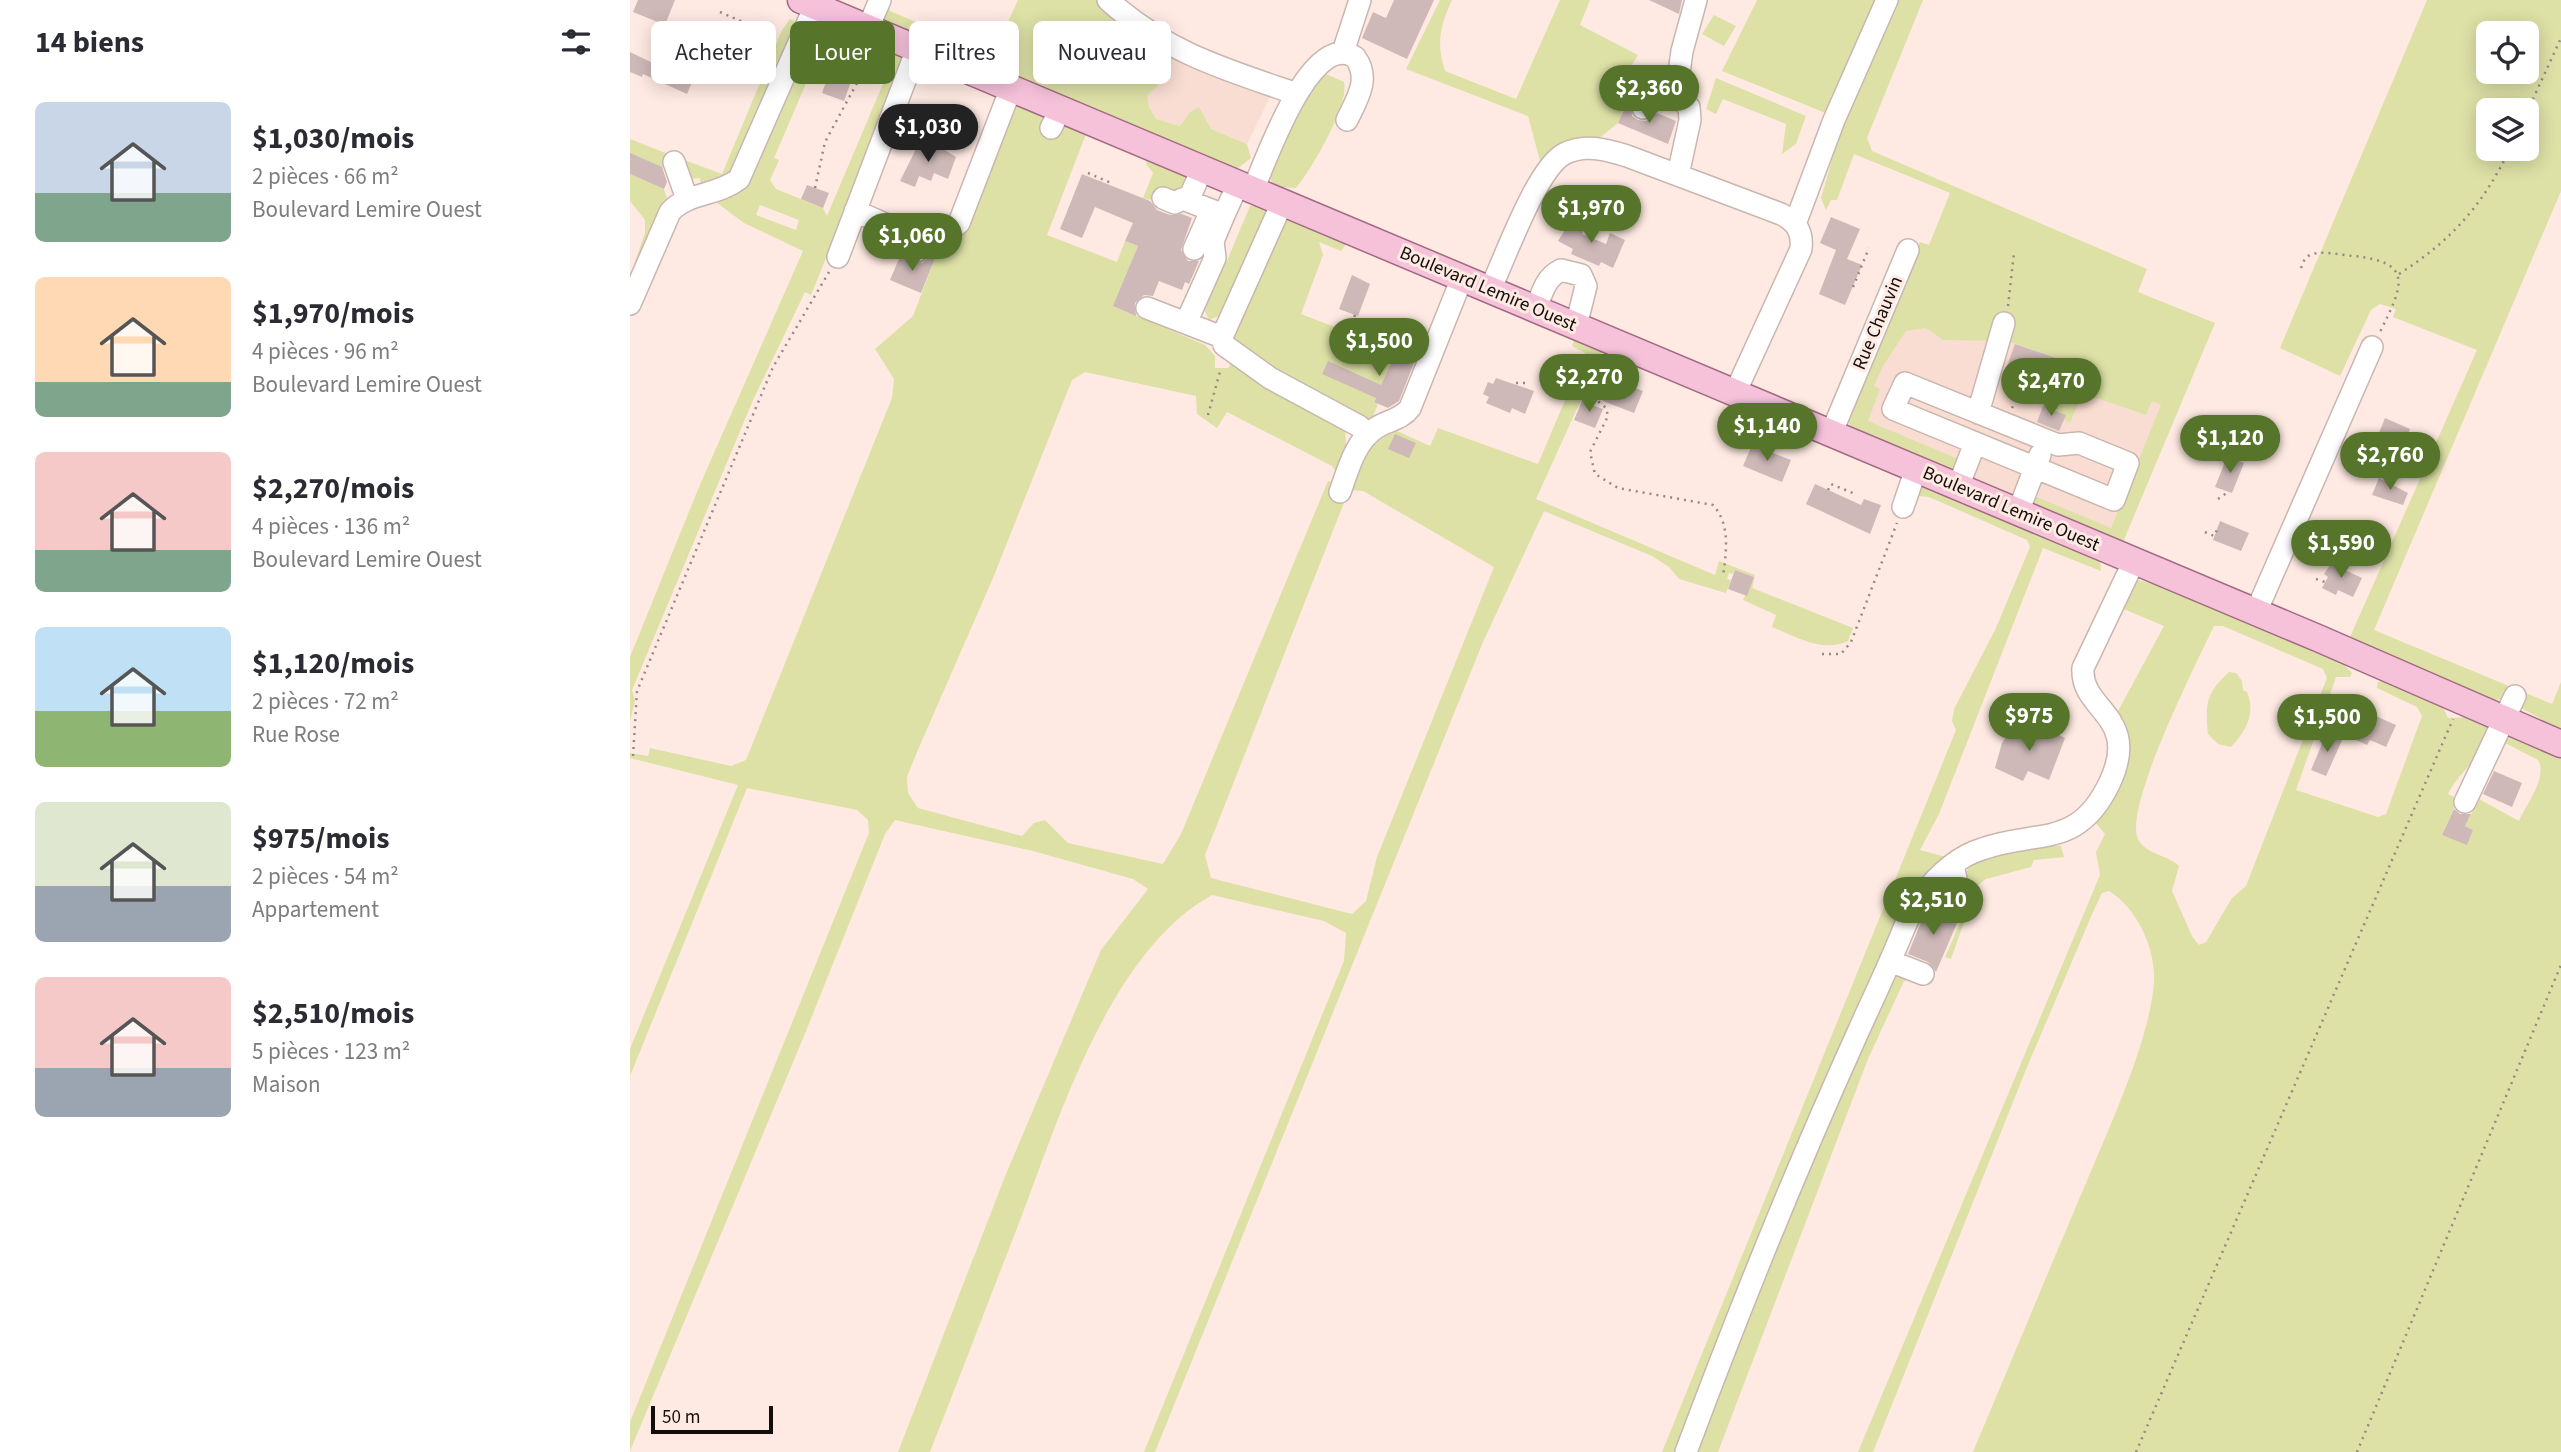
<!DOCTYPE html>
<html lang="fr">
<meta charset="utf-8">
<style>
body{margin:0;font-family:"Source Sans 3",sans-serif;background:#f7f7f7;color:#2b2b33;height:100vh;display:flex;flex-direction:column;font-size:26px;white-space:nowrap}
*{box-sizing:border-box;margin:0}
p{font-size:23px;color:#7c7c81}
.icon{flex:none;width:38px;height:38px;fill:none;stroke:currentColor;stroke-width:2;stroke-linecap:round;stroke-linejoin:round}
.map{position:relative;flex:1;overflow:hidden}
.drawer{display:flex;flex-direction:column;background:#fff;width:630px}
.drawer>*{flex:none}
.banner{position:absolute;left:21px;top:21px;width:665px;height:63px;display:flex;gap:14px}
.fabs{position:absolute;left:1846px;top:21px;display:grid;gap:14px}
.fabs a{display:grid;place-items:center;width:63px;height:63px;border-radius:10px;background:#fff;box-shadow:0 4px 18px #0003;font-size:35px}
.scale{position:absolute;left:21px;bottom:18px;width:122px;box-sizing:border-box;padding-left:7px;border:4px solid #130d0b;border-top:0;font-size:19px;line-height:24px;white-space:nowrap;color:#130d0b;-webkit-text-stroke:5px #feeae2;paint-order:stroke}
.price{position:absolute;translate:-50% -60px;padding:0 16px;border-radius:24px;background:#56752a;color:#fff;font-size:23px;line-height:46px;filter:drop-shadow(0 2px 4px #0008)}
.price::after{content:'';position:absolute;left:50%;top:42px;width:21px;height:16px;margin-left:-10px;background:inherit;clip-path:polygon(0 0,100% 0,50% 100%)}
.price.current{background:#222;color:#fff}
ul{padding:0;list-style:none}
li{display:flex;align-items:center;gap:21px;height:175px;padding:0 35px}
li span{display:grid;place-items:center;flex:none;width:196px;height:140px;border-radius:10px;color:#555}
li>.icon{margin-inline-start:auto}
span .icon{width:84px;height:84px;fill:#fffc;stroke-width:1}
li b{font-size:30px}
h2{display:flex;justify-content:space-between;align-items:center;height:84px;padding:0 35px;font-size:30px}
.pill{padding:0 24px;border-radius:10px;background:#fff;box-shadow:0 4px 18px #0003;font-size:24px;line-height:63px}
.pill.current{background:#56752a;color:#fff}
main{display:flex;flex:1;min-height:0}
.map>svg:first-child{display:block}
</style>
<main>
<section class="drawer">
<h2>14 biens<svg class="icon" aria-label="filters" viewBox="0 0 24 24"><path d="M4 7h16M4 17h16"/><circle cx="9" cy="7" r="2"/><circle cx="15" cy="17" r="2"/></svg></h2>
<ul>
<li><span style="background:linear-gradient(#c9d6e8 65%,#7fa58c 0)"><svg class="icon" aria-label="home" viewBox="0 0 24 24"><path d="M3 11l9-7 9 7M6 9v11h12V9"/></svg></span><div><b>$1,030/mois</b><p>2 pièces · 66 m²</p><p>Boulevard Lemire Ouest</p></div></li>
<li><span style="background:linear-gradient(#ffd9b3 75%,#7fa58c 0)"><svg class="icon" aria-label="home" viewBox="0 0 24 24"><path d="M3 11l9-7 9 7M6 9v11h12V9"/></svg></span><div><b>$1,970/mois</b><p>4 pièces · 96 m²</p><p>Boulevard Lemire Ouest</p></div></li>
<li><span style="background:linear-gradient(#f6c9c9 70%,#7fa58c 0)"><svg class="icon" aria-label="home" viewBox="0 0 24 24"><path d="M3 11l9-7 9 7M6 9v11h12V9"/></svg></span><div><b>$2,270/mois</b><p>4 pièces · 136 m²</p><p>Boulevard Lemire Ouest</p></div></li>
<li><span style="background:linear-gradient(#bfe0f5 60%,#8fb573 0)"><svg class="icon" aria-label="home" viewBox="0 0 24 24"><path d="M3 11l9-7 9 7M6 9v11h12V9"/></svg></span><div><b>$1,120/mois</b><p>2 pièces · 72 m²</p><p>Rue Rose</p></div></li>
<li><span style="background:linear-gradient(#dfe7d0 60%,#9aa5b1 0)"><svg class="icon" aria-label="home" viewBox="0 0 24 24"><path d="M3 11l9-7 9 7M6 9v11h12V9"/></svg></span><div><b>$975/mois</b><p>2 pièces · 54 m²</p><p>Appartement</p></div></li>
<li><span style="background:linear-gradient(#f6c9c9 65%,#9aa5b1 0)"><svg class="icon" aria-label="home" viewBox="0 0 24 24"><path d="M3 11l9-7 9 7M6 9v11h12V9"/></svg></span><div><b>$2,510/mois</b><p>5 pièces · 123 m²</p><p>Maison</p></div></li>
</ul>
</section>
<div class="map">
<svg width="1931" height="1452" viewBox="0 0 1931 1452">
<rect width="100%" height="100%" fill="#feeae2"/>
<path fill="#f9ddd2" d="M529,51L641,95L617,144L581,129L573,117L559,113L550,126L526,119L519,107L517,95L528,86Z
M1275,304L1543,401L1493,542L1222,429Z"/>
<path fill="#dde1a6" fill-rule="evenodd" d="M257,0L260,11L363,54L388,0H471L529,51L528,86L517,95L519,107L526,119L550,126L559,113L569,107L581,129L617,144L621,158L607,169L249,19Z
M810,0H822C810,26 806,43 815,71L886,99L930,0H960L950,25L1008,55L977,104L998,101L988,123L967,140C942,134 926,141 910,161L898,116L776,69Z
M1127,0H1252L1198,114L1092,71Z
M1262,0H1293L1237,138L1242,151L1517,269L1508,292L1585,323L1493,542L1402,503L1404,496L1481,528L1531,405L1522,401L1516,415L1452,393L1440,423L1413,406L1426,358L1377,341L1313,340L1296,328L1276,331L1253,366L1244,386L1250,389L1238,421L1328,459L1326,467L1319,469L1222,429L1217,419L1290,242L1299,245L1320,193L1224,154L1207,200H1201L1196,210L1191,198L1204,153V133Z
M1797,0H1931V191L1744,630L1922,704L1931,682V730L1873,698L1865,701L1720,637L1847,350L1763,317L1766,309L1750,304L1741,310L1710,376L1650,348ZM1858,33H1897V72H1858ZM1858,110H1897V149H1858Z
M1084,15L1106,26L1094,46L1072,34Z
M160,19L169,23L107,173L71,186L70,178L57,179L49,158L92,174L152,30Z
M187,23L200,28L144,158L149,160L140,180L146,189L193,208L197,216L266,53L270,55V75L181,295L175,292L123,400L2,690L5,701L0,721V657L69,487L173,251L114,223L83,200L101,191ZM130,205L169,220L166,230L126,215Z
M694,73L714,82C720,104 681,171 666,188L649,187L641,181L640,174L665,113Z
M1086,78L1176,116L1166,144L1152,154L1156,124L1093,99L1086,114L1076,109Z
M385,104L413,115L410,126L428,132L432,124L456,134L417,235L487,262L495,241L508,246L484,306L575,345L585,356V368H598L603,361L715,428L717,458L733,452L765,430L800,446L808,428L908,464L955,353L942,346L945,338L972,349L970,358L906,499L1085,575L1089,561L1125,575L1122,588L1223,628L1218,641C1192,653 1167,637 1142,627L1146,615L1113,600L1124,577L1105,570L1103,574L1099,573L1097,579L1101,580L1096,593L1049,579L1039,567L1022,556L914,511L853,642L525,1452H514L714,961L716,933L694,921L582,895C479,952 429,1119 389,1223C359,1300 330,1376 300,1452H268L376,1174L471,950L518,889L503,879L403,851L265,820L255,834L174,1036L0,1451V1422L239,833L238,820L227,810L117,788L0,1076V1049L108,785L0,758V753L18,756L20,748L101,766L116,760L262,398L264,379L245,349L283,316L305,258L330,238ZM455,372L566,396L567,414L587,428L597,412L702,466L708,474L705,484L698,481L551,834L533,864L438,843L415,820L404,823L392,836L288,808L278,793L277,777L287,752L363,578L442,380ZM719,490L733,491L864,567L747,857L736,901L722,914L581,878L575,855Z
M0,139L38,154L42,171L0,155Z
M517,159L553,174L557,179L550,194L525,196L520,200L513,198L523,173L516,164Z
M0,174L34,189L37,199L0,289V276L15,233V220L0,201Z
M620,206H631L640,212L594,314L579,320L573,307L590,264L596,263Z
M658,218L717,243L711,251L689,242L693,255L671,314L739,340L770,345L744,401L748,404L741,421C688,412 645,369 603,339L604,325L653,219Z
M1292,484L1470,560L1471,571L1413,548L1309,814L1290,850L1316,857L1053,1452H1032L1326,730L1322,721L1324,709L1365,630L1400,547L1397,540L1299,497L1288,496Z
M1507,580L1524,584L1712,663L1722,673L1720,677H1706L1666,790L1748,817L1756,814L1792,716L1787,707L1747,688L1748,682L1754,680L1813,707L1818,718L1839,717L1859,726C1859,752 1829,771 1818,794L1828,799L1812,835L1837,844L1843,830L1835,826L1849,799L1889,821C1896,805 1918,777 1908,760L1873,742L1877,733L1931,758V1452H1343C1381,1362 1418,1272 1456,1183C1479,1128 1520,1040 1524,982C1526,949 1507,908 1479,891L1472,893L1463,912L1395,1072L1243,1452H1228L1470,875L1466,852L1475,834L1465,822L1494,724L1488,711L1534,626L1489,607ZM1584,626H1593L1693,669L1697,678L1616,886L1602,898L1576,942L1569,945L1562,936L1542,891L1549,866C1538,855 1520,856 1509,841C1490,813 1568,660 1584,626Z
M1599,672L1606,673L1612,681L1613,690L1617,692C1626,714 1616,731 1601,747L1588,744L1578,734C1575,704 1576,693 1599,672Z
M1412,844L1431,846L1434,857L1404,860L1401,867L1356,879L1347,886L1321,959L1315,957L1334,914L1337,871L1341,864L1350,857Z
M1266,976L1279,979L1274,981L1238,1059L1088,1452H1063L1255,983Z"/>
<path fill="#ceb9b8" d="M8,0H45L35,25L3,12Z
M764,0H804L777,59L732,38L743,12L756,18Z
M1019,0H1052L1049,14Z
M86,21L129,39L119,64L76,46Z
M0,52L62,82L57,94L13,74L12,77L0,72Z
M207,65L222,71L220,75L223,76L214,101L192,93L201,68L206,69Z
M998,101L1001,103L1002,116L1008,120L1016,121L1027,113L1046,121L1038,144L988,123Z
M302,142L326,157L318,179L304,173L301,181L289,176L285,187L270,181L289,143L300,147Z
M0,153L32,167L37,182L34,189L0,174Z
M452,174L520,201L527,210L540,215L552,214L562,218L551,250L558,261H569L559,284L555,282L552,290L529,281L523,296L514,295L505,303L506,316L483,306L508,246L495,241L503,223L465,207L452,238L430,229Z
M177,185L199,193L193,208L171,199Z
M943,217L957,223L952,234L976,244L980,233L995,240L983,268L971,262L969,266L941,254L943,249L928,241Z
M1201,217L1230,229L1217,259L1232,265L1215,305L1189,294L1206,250L1190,243Z
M274,247L275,256L280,262L292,263L300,256L305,258L291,293L260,280Z
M722,275L740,284L728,316L709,309Z
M1385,344L1426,358L1416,387L1375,372Z
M770,345L788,353L769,401L758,408L744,402L746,398L692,374L698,361L751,385Z
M866,378L904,391L895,414L882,408L880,413L856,403L859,397L853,394L858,382L863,384Z
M983,379L1013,391L1004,413L973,401Z
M952,401L973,409L965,428L944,420Z
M1413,406L1436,415L1429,431L1407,422Z
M1755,418L1780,429L1767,460L1742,450Z
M765,434L786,443L779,458L758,449Z
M1122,445L1161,460L1152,482L1113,466Z
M1597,457L1614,463L1602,493L1585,487Z
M1749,478L1778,493L1773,505L1742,495Z
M1185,484L1231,505L1234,499L1251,505L1240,534L1176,504Z
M1590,521L1619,533L1611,551L1583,540Z
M1704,559L1715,565L1713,569L1732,578L1723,597L1708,590L1706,595L1692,588L1698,577L1694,574Z
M1105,570L1124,577L1117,596L1098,589Z
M1727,713L1737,718L1739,713L1766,725L1756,747L1740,740L1737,745L1717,736Z
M1390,723L1405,744L1413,727L1435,738L1419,780L1398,771L1393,781L1365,768L1372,743L1384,725Z
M1697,732L1713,738L1696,776L1681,770Z
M1864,771L1892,783L1882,807L1853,794Z
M1824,809L1830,814H1841L1835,826L1843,830L1837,845L1812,835Z
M1306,900L1310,901L1309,914L1313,919L1320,923L1328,921L1306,972L1298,962L1278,954L1292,920Z"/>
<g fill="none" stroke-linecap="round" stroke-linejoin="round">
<defs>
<path id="minor" d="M478,0C537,53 594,69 667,94
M238,28L250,0
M713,52L730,0
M1046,95L1052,51L1066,0
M1013,108L1032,93L1046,95L1059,107L1060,120L1048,175
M421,128L430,109
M44,162L57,199
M572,169L558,201L594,215L608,184
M623,190C636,160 681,29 725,57C741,79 727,99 717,120
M533,198L545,203L552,199L558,201
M225,211L294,241
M1165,224L1204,120L1257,0
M564,249L580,213
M287,251L294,241L310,238L329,223L381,88
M208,257L287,49
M860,290C874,260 907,168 934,154C955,143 977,150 997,156L1151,214C1166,221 1173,232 1171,249L1105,393
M0,304L40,212C58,192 87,196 109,179L185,6
M517,308L592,337L652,203
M906,309C912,293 915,278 931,270L951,275L956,286L946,326
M556,323L585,258L583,241L594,215
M592,337L594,345L640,378L729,426L737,435
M1275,383L1428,445L1449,443L1498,463L1484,500L1263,409Z
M1348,413L1374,323
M1201,434L1278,250
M1328,487L1345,443
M710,492C718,470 725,441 746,428C758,420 771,420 780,408L832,278
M1273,507L1286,469
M1388,512L1410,455
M1626,612L1742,347
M1835,802L1885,696
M1322,910L1327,884L1323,864
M1260,961L1293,974
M1056,1452C1109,1310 1166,1169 1228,1032C1241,1003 1255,974 1267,945C1274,929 1280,911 1291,897C1306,877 1326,857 1352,849C1408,829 1448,850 1480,782C1511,715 1450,711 1453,668L1504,561"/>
<path id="major" d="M171,0L1690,639L1931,744"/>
</defs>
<use href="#minor" stroke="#c9b6af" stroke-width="24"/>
<use href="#major" stroke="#a26982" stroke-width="29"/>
<path stroke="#968883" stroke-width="2.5" stroke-dasharray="2 5" stroke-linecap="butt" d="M90,12L120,25L119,30
M203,51L217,56L213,67
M1897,112L1931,38
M313,147L321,126
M458,173L481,183
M185,188L195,142L228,81L233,47
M1671,268C1673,263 1674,258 1680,255C1691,250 1710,255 1723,256C1786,262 1772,287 1750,332
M1769,274C1822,240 1852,206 1880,149
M1223,287L1239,248
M1378,306L1384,253
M725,315L723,320L736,325
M972,375L997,385
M886,383H899
M963,397L976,408L978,416L960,452L965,474L988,488L1083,505C1101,525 1096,552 1093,577
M1382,408L1394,379
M578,415L591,368
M1126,446L1138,451
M1734,457L1741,438L1746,440
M1198,490L1201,484L1225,494
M1588,499L1598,492
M1575,532L1584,536L1587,530
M1686,579L1695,582
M1192,654H1211L1221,642L1267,523
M1732,712L1738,715
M1400,733L1412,720L1430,721
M3,756L7,691L143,367L199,272
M1506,1452L1823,719
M1727,1452L1931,965"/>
<use href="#minor" stroke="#fff" stroke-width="21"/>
<use href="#major" stroke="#f5c2da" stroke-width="26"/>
</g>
<g text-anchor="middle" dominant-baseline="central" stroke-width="6" stroke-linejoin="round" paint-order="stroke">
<g font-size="19" fill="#130d0b" stroke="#feeae2">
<text transform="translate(858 289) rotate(23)">Boulevard Lemire Ouest</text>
<text transform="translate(1248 323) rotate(-67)">Rue Chauvin</text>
<text transform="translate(1381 509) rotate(23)">Boulevard Lemire Ouest</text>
</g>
</g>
</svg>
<div class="fabs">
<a><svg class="icon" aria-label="locate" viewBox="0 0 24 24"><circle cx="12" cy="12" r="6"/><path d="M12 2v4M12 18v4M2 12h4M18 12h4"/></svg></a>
<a><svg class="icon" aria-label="layers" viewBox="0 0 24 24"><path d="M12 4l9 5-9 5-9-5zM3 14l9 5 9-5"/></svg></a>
</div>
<div class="scale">50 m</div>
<b class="price" style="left:1019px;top:125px">$2,360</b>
<b class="price current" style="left:298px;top:164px">$1,030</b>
<b class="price" style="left:961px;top:245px">$1,970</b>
<b class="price" style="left:282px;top:273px">$1,060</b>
<b class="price" style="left:749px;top:378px">$1,500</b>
<b class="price" style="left:959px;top:414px">$2,270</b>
<b class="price" style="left:1421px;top:418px">$2,470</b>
<b class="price" style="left:1137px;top:463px">$1,140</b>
<b class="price" style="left:1600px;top:475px">$1,120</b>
<b class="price" style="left:1760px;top:492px">$2,760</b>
<b class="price" style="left:1711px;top:580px">$1,590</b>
<b class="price" style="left:1399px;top:753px">$975</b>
<b class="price" style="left:1697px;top:754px">$1,500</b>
<b class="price" style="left:1303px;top:937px">$2,510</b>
<div class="banner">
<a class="pill">Acheter</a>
<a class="pill current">Louer</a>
<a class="pill">Filtres</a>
<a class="pill">Nouveau</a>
</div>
</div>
</main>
